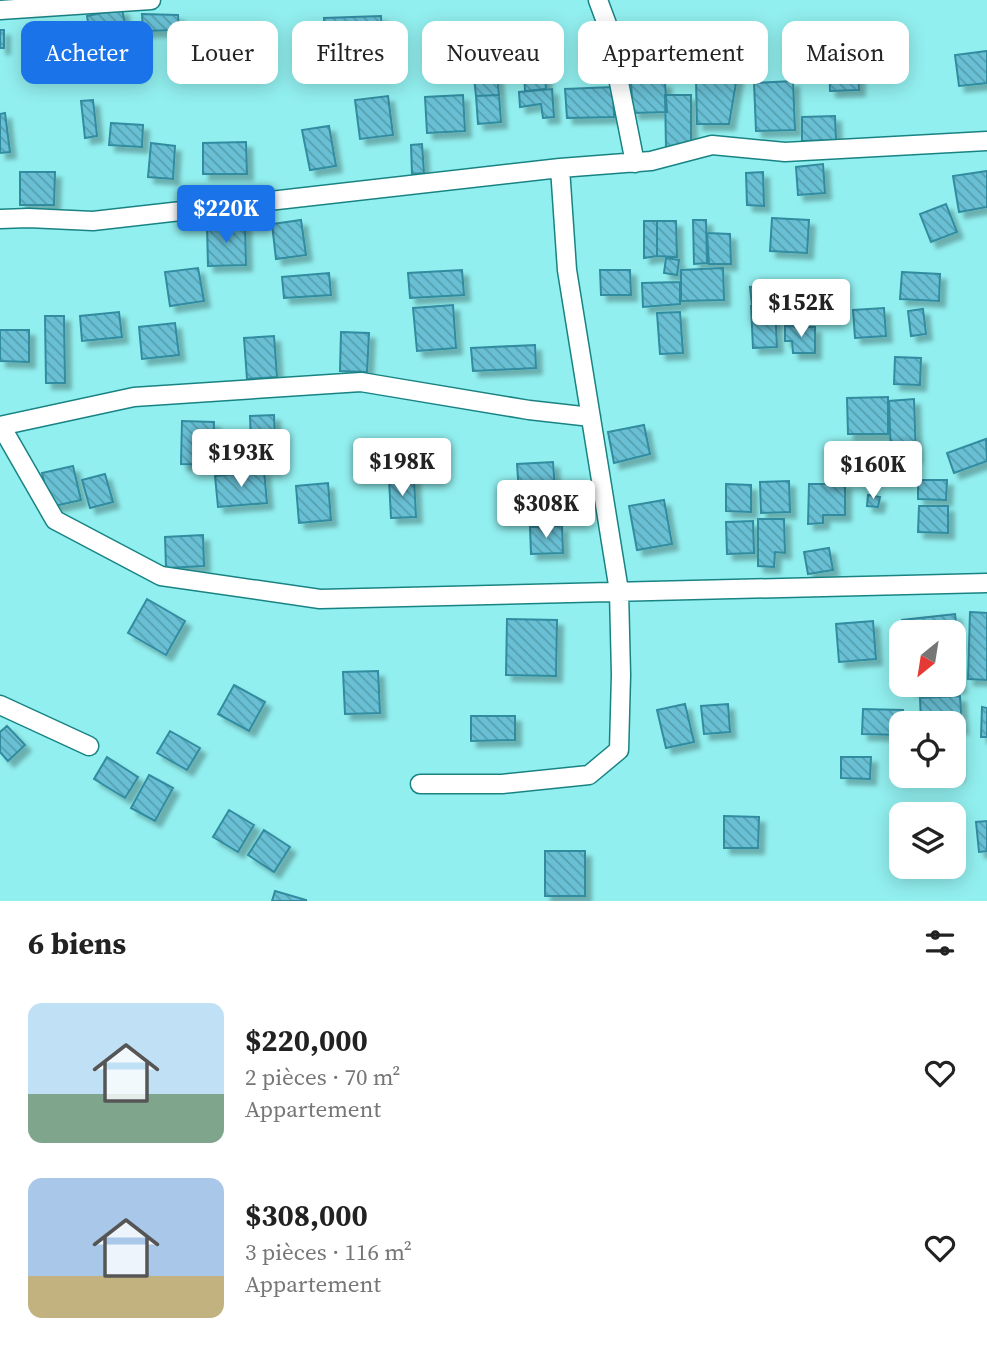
<!DOCTYPE html>
<html lang="fr">
<meta charset="utf-8">
<style>
body{margin:0;font-family:"Source Serif 4",serif;background:#f2f2f2;color:#222;height:100vh;display:flex;flex-direction:column;font-size:26px;white-space:nowrap}
*{box-sizing:border-box;margin:0}
p{font-size:23px;color:#767676}
.icon{flex:none;width:38px;height:38px;fill:none;stroke:currentColor;stroke-width:2;stroke-linecap:round;stroke-linejoin:round}
.map{position:relative;height:901px;overflow:hidden}
.panel{display:flex;flex-direction:column;background:#fff;flex:1}
.panel>*{flex:none}
.banner{position:absolute;left:21px;top:21px;width:945px;height:63px;display:flex;gap:14px}
.needle{width:46px;rotate:210deg}
.tools{position:absolute;left:889px;top:620px;display:grid;gap:14px}
.tools a{display:grid;place-items:center;width:77px;height:77px;border-radius:14px;background:#fff;box-shadow:0 4px 18px #0003;font-size:35px}
.price{position:absolute;translate:-50% -60px;padding:0 16px;border-radius:7px;background:#fff;color:#222;font-size:23px;line-height:46px;filter:drop-shadow(0 2px 4px #0008)}
.price::after{content:'';position:absolute;left:50%;top:42px;width:21px;height:16px;margin-left:-10px;background:inherit;clip-path:polygon(0 0,100% 0,50% 100%)}
.price.on{background:#1a73e8;color:#fff}
ul{padding:0;list-style:none}
li{display:flex;align-items:center;gap:21px;height:175px;padding:0 28px}
li span{display:grid;place-items:center;flex:none;width:196px;height:140px;border-radius:14px;color:#555}
li>.icon{margin-inline-start:auto}
span .icon{width:84px;height:84px;fill:#fffc;stroke-width:1}
li b{font-size:30px}
h2{display:flex;justify-content:space-between;align-items:center;height:84px;padding:0 28px;font-size:30px}
.chip{padding:0 24px;border-radius:14px;background:#fff;box-shadow:0 4px 18px #0003;font-size:24px;line-height:63px}
.chip.on{background:#1a73e8;color:#fff}
.map>svg:first-child{display:block}
</style>
<div class="map">
<svg width="987" height="901" viewBox="0 0 987 901">
<defs>
<pattern id="building-back-hatch" width="6" height="6" patternUnits="userSpaceOnUse" patternTransform="scale(1.75)"><rect width="6" height="6" fill="#69c0d5"/><path d="M-1 5l2 2M0 0l6 6M5-1l2 2" fill="none" stroke="#569eae"/></pattern>
<filter id="shadow"><feDropShadow dx="6" dy="6" stdDeviation="2" flood-color="#0004"/></filter>
</defs>
<rect width="100%" height="100%" fill="#92efef"/>
<path fill="url(#building-back-hatch)" stroke="#328ca0" stroke-width="2" filter="url(#shadow)" d="M122,9L127,34L91,40L87,16Z
M142,14L178,15L179,30L143,31Z
M381,16L382,37L325,40L324,18Z
M0,30H4V48H0Z
M858,50L859,90L830,91L829,52Z
M987,51V83L959,86L955,55Z
M496,68L499,95L476,96L473,69Z
M545,70L546,89L525,91L524,71Z
M738,71L729,124H697L696,80Z
M793,81L795,130L756,131L754,83Z
M665,82L667,112L633,113L631,83Z
M613,87L614,117L567,118L565,89Z
M552,89L554,117L543,118L541,104L520,107L519,92Z
M463,95L465,131L427,133L425,97Z
M499,95L501,122L478,124L476,96Z
M665,95H691V147H666Z
M388,96L393,135L360,139L355,100Z
M93,100L97,136L85,138L81,101Z
M5,113L10,152L0,153V114Z
M835,116L836,140L802,141V117Z
M111,123L143,125L142,147L109,145Z
M329,126L336,166L310,170L302,130Z
M246,142L247,174H203V143Z
M151,143L175,146L173,179L148,177Z
M422,144L424,173L412,174L411,145Z
M823,164L825,193L798,195L796,167Z
M987,171V207L959,212L953,176Z
M20,172H55L54,205H20Z
M763,172L764,206L747,205L746,173Z
M946,204L957,232L931,242L920,214Z
M772,218L809,220L807,253L770,251Z
M301,220L306,255L276,259L272,224Z
M693,220H706L707,263L694,264Z
M644,221H657V256L644,258Z
M657,221H676L677,257L657,256Z
M245,224L246,265L208,266L207,225Z
M707,233L730,234L731,264H709Z
M666,258L679,260L677,275L664,273Z
M198,268L204,301L170,306L165,272Z
M723,268L724,300L681,301V270Z
M462,270L464,295L410,298L408,273Z
M600,270H630L631,295H601Z
M902,272L940,274L939,301L900,299Z
M329,273L331,295L284,298L282,277Z
M680,282V304L643,307L642,283Z
M776,285L778,304L752,306L750,287Z
M453,305L456,348L417,351L413,308Z
M751,306H775L777,347L753,348Z
M884,308L886,336L855,338L853,310Z
M923,309L926,334L911,336L908,311Z
M119,312L122,337L82,341L80,316Z
M680,312L683,353L660,354L657,313Z
M45,316H64L65,383H46Z
M175,323L179,355L142,359L139,327Z
M785,326L815,327V353H793L792,341H785Z
M0,330H29V362L0,361Z
M341,332L369,333L367,372L340,371Z
M274,336L277,377L247,379L244,338Z
M535,345L536,368L473,371L471,348Z
M895,357L921,358L920,385L894,384Z
M888,397V434H848L847,398Z
M914,399L916,457H891L889,401Z
M274,415L276,466L252,467L250,416Z
M182,421L214,422L213,465L181,464Z
M644,425L650,454L614,463L608,432Z
M986,439L987,461L954,473L947,453Z
M553,462L555,490L519,493L517,464Z
M73,466L81,500L50,507L42,473Z
M264,471L267,503L218,507L215,476Z
M105,474L113,502L90,508L82,480Z
M414,478L416,517L391,518L389,479Z
M918,480H947L946,500L918,499Z
M789,481L790,512L761,513L760,482Z
M328,483L331,520L299,523L296,486Z
M726,484L751,485V512L726,511Z
M809,484H845V515H823V523L808,524Z
M868,495L880,497L878,507L867,506Z
M664,500L672,544L637,550L629,506Z
M919,506H948V533L918,532Z
M758,519H784L785,553L775,552L774,567L758,566Z
M753,521L754,553L727,554L726,522Z
M562,526L563,553L531,554L530,527Z
M203,535L204,566L166,568L165,537Z
M829,548L833,570L808,574L804,552Z
M147,599L185,621L166,655L128,633Z
M970,612L987,613V680L968,679Z
M955,614L959,645L954,646V632H904L902,620Z
M507,619L557,620L556,676L506,675Z
M873,621L876,659L839,662L836,624Z
M954,665H958L960,687L909,690L908,684H954Z
M378,671L380,713L345,714L343,672Z
M234,685L265,702L249,731L218,714Z
M960,696L962,728L954,729V723H921L920,698Z
M685,704L694,742L666,748L657,710Z
M728,704L730,732L704,734L701,706Z
M982,707L987,708V737H981Z
M863,709L903,710L901,735L862,734Z
M471,716H515V740L471,741Z
M7,726L25,745L8,761L0,752V732Z
M170,731L200,748L187,770L157,753Z
M954,731H957L958,775H954Z
M107,757L138,777L125,798L94,779Z
M841,757H871L870,779L841,778Z
M149,775L173,788L155,821L131,808Z
M229,810L254,825L238,852L213,837Z
M724,816L759,817L758,848H724Z
M987,821V851L979,852L976,822Z
M264,830L290,847L274,872L248,855Z
M545,851H585V896H545Z
M275,891L306,900V901H272Z"/>
<g fill="none" stroke-linecap="round" stroke-linejoin="round">
<defs>
<path id="street" d="M598,0L608,27L635,163
M0,10L151,0
M0,219L28,218L93,221L560,168L651,161L712,145L785,152L987,141
M0,426L134,397L361,382L529,410L591,417
M1,426L55,520L161,576L320,599L987,583
M0,705L89,746
M420,784H502L589,775L619,750L621,675L619,591L567,270L560,168"/>
</defs>
<use href="#street" stroke="#198383" stroke-width="21"/>
<use href="#street" stroke="#fff" stroke-width="18"/>
</g>
</svg>
<div class="tools">
<a><svg class="needle" viewBox="-14 -14 28 28"><path d="M0-13l5 13h-10z" fill="#e53935"/><path d="M0 13l5-13h-10z" fill="#767676"/></svg></a>
<a><svg class="icon" aria-label="locate" viewBox="0 0 24 24"><circle cx="12" cy="12" r="6"/><path d="M12 2v4M12 18v4M2 12h4M18 12h4"/></svg></a>
<a><svg class="icon" aria-label="layers" viewBox="0 0 24 24"><path d="M12 4l9 5-9 5-9-5zM3 14l9 5 9-5"/></svg></a>
</div>
<b class="price on" style="left:226px;top:245px">$220K</b>
<b class="price" style="left:801px;top:339px">$152K</b>
<b class="price" style="left:241px;top:489px">$193K</b>
<b class="price" style="left:402px;top:498px">$198K</b>
<b class="price" style="left:873px;top:501px">$160K</b>
<b class="price" style="left:546px;top:540px">$308K</b>
<div class="banner">
<a class="chip on">Acheter</a>
<a class="chip">Louer</a>
<a class="chip">Filtres</a>
<a class="chip">Nouveau</a>
<a class="chip">Appartement</a>
<a class="chip">Maison</a>
</div>
</div>
<section class="panel">
<h2>6 biens<svg class="icon" aria-label="filters" viewBox="0 0 24 24"><path d="M4 7h16M4 17h16"/><circle cx="9" cy="7" r="2"/><circle cx="15" cy="17" r="2"/></svg></h2>
<ul>
<li><span style="background:linear-gradient(#bfe0f5 65%,#7fa58c 0)"><svg class="icon" aria-label="home" viewBox="0 0 24 24"><path d="M3 11l9-7 9 7M6 9v11h12V9"/></svg></span><div><b>$220,000</b><p>2 pièces · 70 m²</p><p>Appartement</p></div><svg class="icon" aria-label="heart" viewBox="0 0 24 24"><path d="M12 20l-8-8c-3-5 5-10 8-4 3-6 11-1 8 4z"/></svg></li>
<li><span style="background:linear-gradient(#a9c7e8 70%,#c2b280 0)"><svg class="icon" aria-label="home" viewBox="0 0 24 24"><path d="M3 11l9-7 9 7M6 9v11h12V9"/></svg></span><div><b>$308,000</b><p>3 pièces · 116 m²</p><p>Appartement</p></div><svg class="icon" aria-label="heart" viewBox="0 0 24 24"><path d="M12 20l-8-8c-3-5 5-10 8-4 3-6 11-1 8 4z"/></svg></li>
</ul>
</section>
